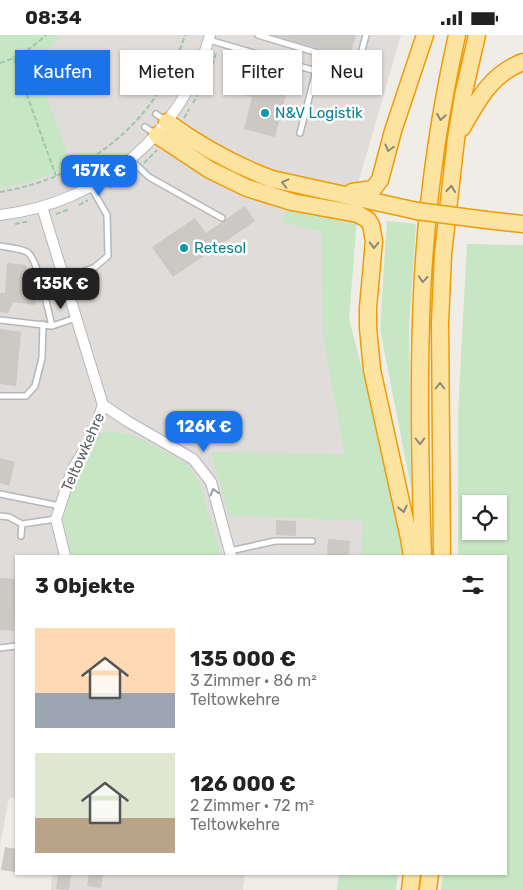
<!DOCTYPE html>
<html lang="de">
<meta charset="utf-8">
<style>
body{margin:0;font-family:Rubik,sans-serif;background:#f2f2f2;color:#222;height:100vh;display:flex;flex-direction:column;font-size:19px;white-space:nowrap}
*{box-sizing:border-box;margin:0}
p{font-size:16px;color:#767676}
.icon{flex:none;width:28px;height:28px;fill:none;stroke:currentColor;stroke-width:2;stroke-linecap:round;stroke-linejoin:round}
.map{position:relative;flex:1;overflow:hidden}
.details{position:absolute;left:15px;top:520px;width:492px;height:320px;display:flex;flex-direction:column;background:#fff;border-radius:0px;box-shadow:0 1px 4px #0004}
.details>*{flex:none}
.banner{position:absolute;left:15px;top:15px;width:494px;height:45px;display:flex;gap:10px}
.controls{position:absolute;left:462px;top:460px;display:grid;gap:10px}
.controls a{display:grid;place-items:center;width:45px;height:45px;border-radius:0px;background:#fff;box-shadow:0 1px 4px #0004;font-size:25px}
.price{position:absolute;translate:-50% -42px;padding:0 11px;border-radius:10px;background:#1a73e8;color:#fff;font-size:16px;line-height:32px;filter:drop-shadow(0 1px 2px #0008)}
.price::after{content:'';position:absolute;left:50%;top:30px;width:15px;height:11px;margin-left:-8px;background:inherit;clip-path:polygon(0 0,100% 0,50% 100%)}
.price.on{background:#222;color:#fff}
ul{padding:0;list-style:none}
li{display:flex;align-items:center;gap:15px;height:125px;padding:0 20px}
li span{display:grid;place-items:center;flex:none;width:140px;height:100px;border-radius:0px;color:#555}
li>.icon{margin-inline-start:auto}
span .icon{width:60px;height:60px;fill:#fffc;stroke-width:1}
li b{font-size:21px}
h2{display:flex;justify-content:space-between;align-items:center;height:60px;padding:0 20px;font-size:21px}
.chip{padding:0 18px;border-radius:0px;background:#fff;box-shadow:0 1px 4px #0004;font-size:18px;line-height:45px}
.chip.on{background:#1a73e8;color:#fff}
.status{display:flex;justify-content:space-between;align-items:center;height:35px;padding:0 25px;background:#fff;direction:ltr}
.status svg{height:14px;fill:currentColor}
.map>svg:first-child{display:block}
</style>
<div class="status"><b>08:34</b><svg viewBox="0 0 49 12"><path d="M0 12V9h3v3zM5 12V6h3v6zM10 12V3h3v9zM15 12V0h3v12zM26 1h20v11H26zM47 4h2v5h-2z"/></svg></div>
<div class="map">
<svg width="523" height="855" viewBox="0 0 523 855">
<rect width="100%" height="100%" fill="#f0ede7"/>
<path fill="#dfdcd9" d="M0,0H401L352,169L341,280L390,521H16V763H9L0,811Z
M52,839H245L243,855H51Z"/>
<path fill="#c6e6c4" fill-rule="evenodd" d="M0,0H61L45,17L33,26L72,130C48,141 26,149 0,152Z
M289,174L357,183L349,284L396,464L407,521H362L363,486L229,480L211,417L345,419L323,300L322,197L281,187Z
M387,186L416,189L409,292L411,453L380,294Z
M467,209L523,210V855H441L443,839H506V521H458V378ZM471,469H499V496H471Z
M107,396L134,400L188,429L200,450L221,521H72L63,485L70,460L89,415L99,399Z
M339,839H398L396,855H337Z"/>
<path fill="#ccc8c4" d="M274,0H356L349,23Z
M248,26L292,36L275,102L244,94L252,62L231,57L234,44L243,46Z
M245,171L255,186L173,242L152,212L195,183L206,198Z
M7,228L26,230L36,270L13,267L8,278L0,277V258H5Z
M0,294L21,297L16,351L0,349Z
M0,423L15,427L9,451L0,448Z
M276,485L296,486V501L276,500Z
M328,504L350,506L349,521H327Z
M0,543L16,544L14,596L0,595Z
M5,812L16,814L15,837L1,835Z
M58,839H71L69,855L56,854Z
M89,839H103L101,853L87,851Z"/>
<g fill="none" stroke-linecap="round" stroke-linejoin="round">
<defs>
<path id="service" d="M258,0L358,30L366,0
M209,5L316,36L300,98
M230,40L236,13
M156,79L165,85
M145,92L154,98
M131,125L149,142L222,183
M0,211C9,213 19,213 27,217C38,223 48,276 52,291
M64,244L95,232L108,221L107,180L91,152
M0,285L52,291L76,283
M0,361H26L35,351L42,323L43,289
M0,459L60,471
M0,481L9,482L22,489
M21,501L22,489L56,484
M230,516L275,506H312
M0,613L16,611"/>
<path id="minor" d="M42,172L103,370L92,402L72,435L56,484L65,521
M0,180C100,169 184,97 210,0
M103,370L127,386L193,424L211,447L231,521"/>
<path id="trunk" d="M167,87C200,111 234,130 272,144L417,176
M462,93C478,65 491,39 523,27
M157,100L210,135L247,153L292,167L358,179L368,185L371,190L374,206L368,273V292L372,335L409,503L412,521
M352,157L373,154L380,145L393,96L425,0
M486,185L523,189
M423,521C420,434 418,347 422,259C426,172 438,85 457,0
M442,521L440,288L443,219L456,104L463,61L477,0
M410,855L412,839
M428,855L430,839"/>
</defs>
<use href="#service" stroke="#b4b7bb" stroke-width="8"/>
<use href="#minor" stroke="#b4b7bb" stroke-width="12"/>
<use href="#trunk" stroke="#f09b06" stroke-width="19"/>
<path stroke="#9dc7a7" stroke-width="2" stroke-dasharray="5 2.5" stroke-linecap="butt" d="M14,24L56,141
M0,28C19,22 32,13 46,0
M212,30L217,16
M193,68L204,48
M184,83L189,74
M144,128L157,115
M110,153L133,137
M0,157C88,142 158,87 185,0
M79,170L88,165
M56,179L70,174
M15,189L30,186"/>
<use href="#service" stroke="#fff" stroke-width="5"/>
<use href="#minor" stroke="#fff" stroke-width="10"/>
<use href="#trunk" stroke="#fce4a0" stroke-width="16"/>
<defs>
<path id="trunk-bridge" d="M417,176L486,185"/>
</defs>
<use href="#trunk-bridge" stroke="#f09b06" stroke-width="19" stroke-linecap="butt"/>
<use href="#trunk-bridge" stroke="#fce4a0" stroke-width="16"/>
</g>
<defs><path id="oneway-chevron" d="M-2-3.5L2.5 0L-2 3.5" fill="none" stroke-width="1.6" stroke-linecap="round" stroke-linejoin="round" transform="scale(1.25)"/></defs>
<g stroke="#8d8977">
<use href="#oneway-chevron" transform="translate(441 82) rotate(99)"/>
<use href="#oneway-chevron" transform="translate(389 113) rotate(105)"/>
<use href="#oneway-chevron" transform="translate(285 148) rotate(-166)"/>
<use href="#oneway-chevron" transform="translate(451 154) rotate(-84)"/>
<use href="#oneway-chevron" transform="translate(374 210) rotate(92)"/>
<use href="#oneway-chevron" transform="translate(423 244) rotate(94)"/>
<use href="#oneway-chevron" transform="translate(440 351) rotate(-90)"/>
<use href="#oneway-chevron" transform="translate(420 406) rotate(89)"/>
<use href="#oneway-chevron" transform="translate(403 474) rotate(78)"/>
</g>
<use stroke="#96999c" href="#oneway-chevron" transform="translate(214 457) rotate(-105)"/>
<g fill="#0f9aa8" stroke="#fff" stroke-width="2">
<circle cx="265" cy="78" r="5"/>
<circle cx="184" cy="213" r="5"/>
</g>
<g text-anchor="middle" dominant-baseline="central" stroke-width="5" stroke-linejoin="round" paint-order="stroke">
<g font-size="15" fill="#0d838f" stroke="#fff" text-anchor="start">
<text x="275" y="78">N&amp;V Logistik</text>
<text x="194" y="213">Retesol</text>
</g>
<g font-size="15" fill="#5e6266" stroke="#fff">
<text transform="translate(83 417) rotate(-66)">Teltowkehre</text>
</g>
</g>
</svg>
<div class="controls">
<a><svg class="icon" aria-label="locate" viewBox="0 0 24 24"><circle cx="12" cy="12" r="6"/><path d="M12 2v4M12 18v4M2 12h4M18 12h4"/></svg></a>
</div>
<b class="price" style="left:99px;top:162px">157K €</b>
<b class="price on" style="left:61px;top:275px">135K €</b>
<b class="price" style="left:204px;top:418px">126K €</b>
<div class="banner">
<a class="chip on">Kaufen</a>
<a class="chip">Mieten</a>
<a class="chip">Filter</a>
<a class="chip">Neu</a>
</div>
<section class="details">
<h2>3 Objekte<svg class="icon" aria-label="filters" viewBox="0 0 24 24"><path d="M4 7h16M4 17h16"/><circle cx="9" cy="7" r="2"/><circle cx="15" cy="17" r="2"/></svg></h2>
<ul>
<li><span style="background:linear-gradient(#ffd9b3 65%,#9aa5b1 0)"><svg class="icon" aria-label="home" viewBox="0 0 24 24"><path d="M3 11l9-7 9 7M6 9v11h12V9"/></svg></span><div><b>135 000 €</b><p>3 Zimmer · 86 m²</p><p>Teltowkehre</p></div></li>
<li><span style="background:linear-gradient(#dfe7d0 65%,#b9a48a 0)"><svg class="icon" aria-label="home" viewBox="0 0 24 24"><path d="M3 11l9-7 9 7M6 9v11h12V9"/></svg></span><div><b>126 000 €</b><p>2 Zimmer · 72 m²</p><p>Teltowkehre</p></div></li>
</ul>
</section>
</div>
